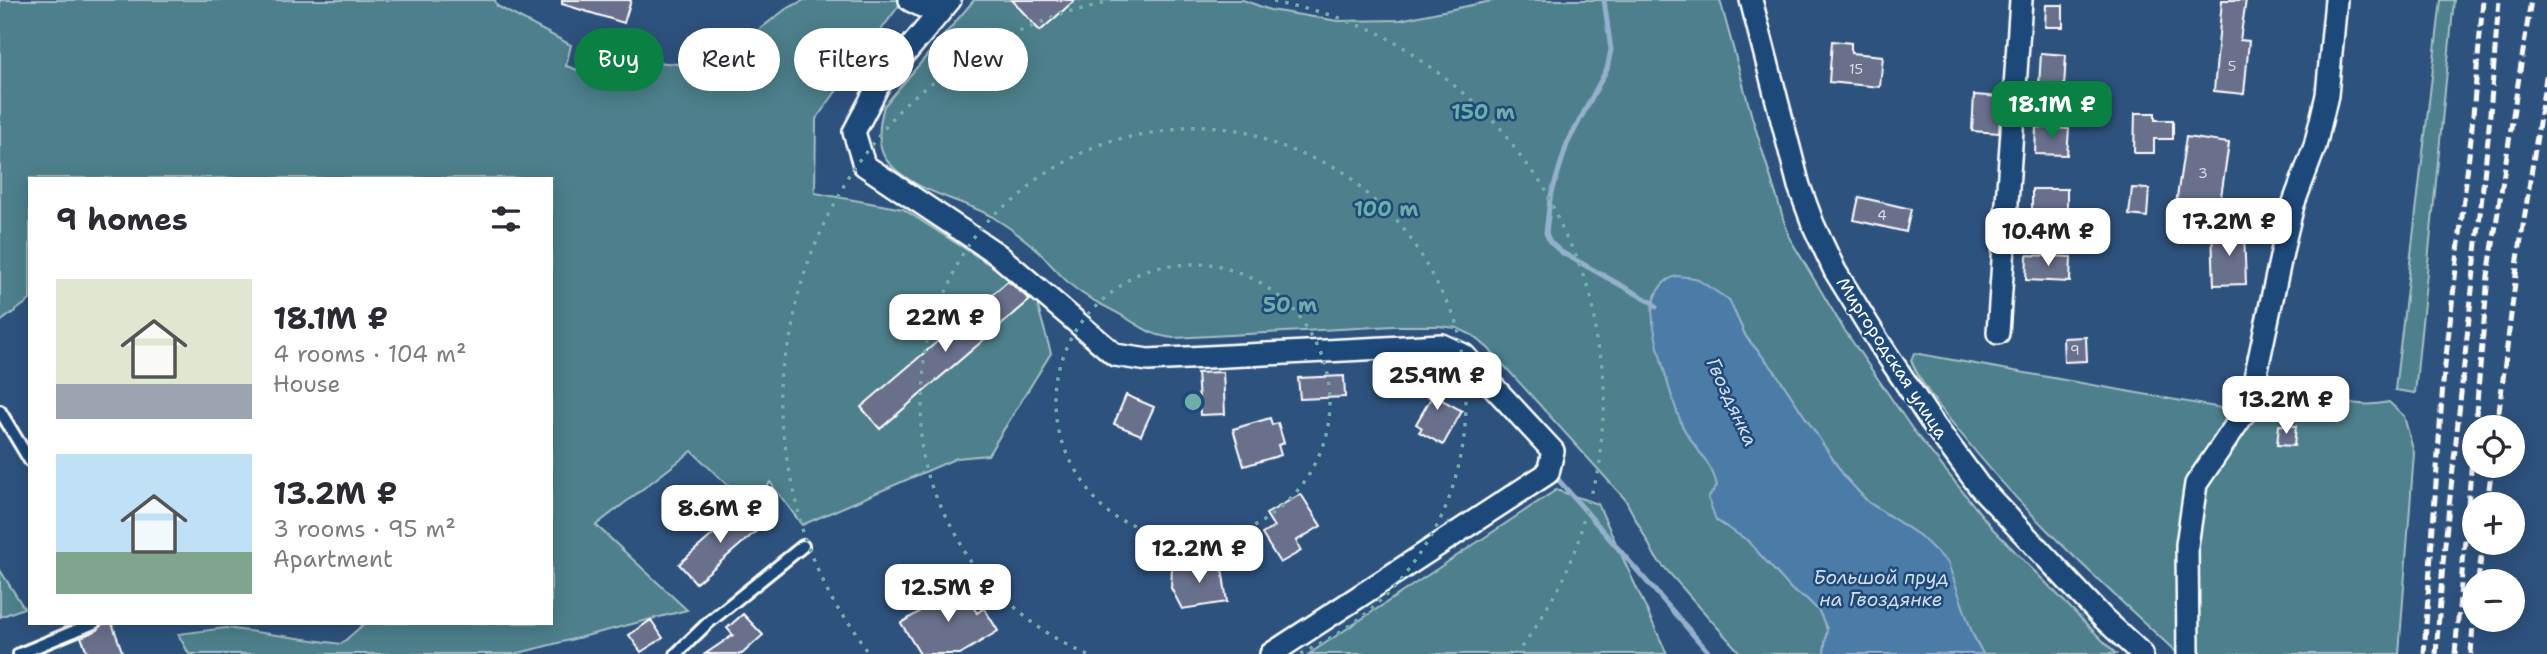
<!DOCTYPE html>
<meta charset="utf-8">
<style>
body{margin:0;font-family:"Shantell Sans",sans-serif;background:#f2f2f3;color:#2b2b33;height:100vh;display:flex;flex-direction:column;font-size:26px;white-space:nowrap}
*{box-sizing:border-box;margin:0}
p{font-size:23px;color:#7c7c81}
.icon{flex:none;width:38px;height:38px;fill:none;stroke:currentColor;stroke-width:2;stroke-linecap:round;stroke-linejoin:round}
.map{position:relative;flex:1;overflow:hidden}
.sheet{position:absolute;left:28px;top:177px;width:525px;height:448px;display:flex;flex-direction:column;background:#fff;border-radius:0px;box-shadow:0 4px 18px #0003}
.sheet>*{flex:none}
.top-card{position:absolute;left:574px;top:28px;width:665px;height:63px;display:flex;gap:14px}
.controls{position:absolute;left:2462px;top:415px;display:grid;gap:14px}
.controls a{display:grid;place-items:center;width:63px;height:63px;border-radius:50%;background:#fff;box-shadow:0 4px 18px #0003;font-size:35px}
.price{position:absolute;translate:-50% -60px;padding:0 16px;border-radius:14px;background:#fff;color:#222;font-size:23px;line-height:46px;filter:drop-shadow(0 2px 4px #0008)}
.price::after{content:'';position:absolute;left:50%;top:42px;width:21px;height:16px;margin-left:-10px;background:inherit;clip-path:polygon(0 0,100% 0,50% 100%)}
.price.current{background:#0b8043;color:#fff}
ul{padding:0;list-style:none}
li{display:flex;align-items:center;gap:21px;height:175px;padding:0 28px}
li span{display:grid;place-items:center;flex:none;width:196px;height:140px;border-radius:0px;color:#555}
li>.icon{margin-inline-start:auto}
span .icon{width:84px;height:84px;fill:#fffc;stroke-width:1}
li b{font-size:30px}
h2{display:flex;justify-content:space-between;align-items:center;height:84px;padding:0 28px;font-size:30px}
.pill{padding:0 24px;border-radius:32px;background:#fff;box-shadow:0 4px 18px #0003;font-size:24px;line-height:63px}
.pill.current{background:#0b8043;color:#fff}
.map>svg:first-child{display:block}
</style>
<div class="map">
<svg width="2547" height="654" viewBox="0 0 2547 654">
<rect width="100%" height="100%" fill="#2e527e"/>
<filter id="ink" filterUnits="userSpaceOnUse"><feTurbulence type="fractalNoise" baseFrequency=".0143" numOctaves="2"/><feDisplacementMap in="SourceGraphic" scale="14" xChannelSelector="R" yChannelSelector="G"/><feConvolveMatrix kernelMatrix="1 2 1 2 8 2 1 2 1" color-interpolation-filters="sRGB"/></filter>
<g filter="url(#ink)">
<path fill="#4d808c" stroke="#a6c0c6" stroke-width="2" d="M0,0H495L497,6L571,45L566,66L599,77L610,58L678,64L744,41L786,9L804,0H903L816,119L815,193L903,209L1034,293L1051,353L988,455L957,458L802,525L770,482L754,511L692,451L596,525L687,610L515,654H189L178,634L226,628L341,644L365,623H551V178H30V300L0,322Z
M974,0H1243L1270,10L1338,21L1400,20L1496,0H1720L1752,117L1789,237L1843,328L1913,430L1992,528L2116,654H1983L1920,536L1868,502L1844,476L1774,370L1746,337L1729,300L1653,322L1683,427L1714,471L1717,486L1716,520L1747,540L1793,591L1806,598L1819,611L1827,629L1824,654H1741L1656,558L1625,499L1489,349L1474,336L1457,328L1438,326H1394L1174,338C1152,336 1145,329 1126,318C1110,308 1091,301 1076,289C1060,277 1048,260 1034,247C1021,236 1006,225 991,216C958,198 914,192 888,162C875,147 879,124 884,106Z
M2441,0H2454L2415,393L2395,390Z
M1914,353L2249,413L2263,400L2275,383C2316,389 2346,412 2389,402L2404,416L2414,453L2399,654H2178C2103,584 2026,516 1962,435C1943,411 1923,389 1911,360Z
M1556,490L1598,504L1667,654H1309Z
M0,570L24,608L0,617Z"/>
<path fill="#4c7ba8" stroke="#94b0cb" stroke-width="2" d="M1677,276L1695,278L1729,300L1746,337L1774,370L1844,476L1868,502L1920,536L1948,563L1973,635L1983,654H1824L1827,629L1819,611L1806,598L1793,591L1747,540L1716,520L1708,498L1717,486C1712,461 1692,447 1682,425C1673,403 1648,324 1653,303C1656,290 1664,279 1677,276Z"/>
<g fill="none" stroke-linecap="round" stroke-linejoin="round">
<path stroke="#94b0cb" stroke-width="5" d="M1604,0L1611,50L1607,69L1567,144L1550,199L1546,233L1550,242L1561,252L1653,303L1656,307
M1555,476L1710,654"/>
</g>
<path fill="#69708c" stroke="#fff" stroke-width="2" d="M562,0H631L624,23L562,4Z
M1012,0H1075L1040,31Z
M2222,0H2246L2240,40L2249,41L2244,94L2214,91Z
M2046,5H2063V27H2045Z
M1832,41L1851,43V53L1883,56L1880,87L1829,82Z
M2041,53L2066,55L2064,87L2039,86Z
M1974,95L2001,97L1999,133L1972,131Z
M2135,113H2155V120H2173V139H2154V153H2134Z
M2036,127L2069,129L2067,155L2035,154Z
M2186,137L2229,143L2219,210L2176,204Z
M2132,188L2149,189L2147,217L2129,215Z
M2032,189H2067V211L2032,210Z
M1859,197L1911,209L1906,232L1854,220Z
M2244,232L2246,284L2214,285L2212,233Z
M2027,255L2071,257L2070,282L2026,280Z
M1008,281L1030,300L880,429L861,407Z
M2086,337L2087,361L2064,362L2063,338Z
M1433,371L1447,379L1437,397L1462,411L1443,445L1419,432L1422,428L1416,424L1431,398L1421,393Z
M1223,372L1225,414L1200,415L1197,373Z
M1344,376L1345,397L1300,399L1298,378Z
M1126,395L1154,407L1141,435L1114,424Z
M1270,418L1272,425L1278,423L1284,443L1278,445L1281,455L1244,466L1233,429Z
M2279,425L2296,426L2294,446L2277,445Z
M1301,494L1321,526L1296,541L1301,551L1280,563L1262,534L1274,527L1266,514Z
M744,507L761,527L696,583L679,564Z
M1221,561L1227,602L1182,609L1171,588L1172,568Z
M940,587L946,596L961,587L977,613L984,608L998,631L960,654H920L901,623L919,612L913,604Z
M743,614L763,635L742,654H705L733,635L727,628Z
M651,620L663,638L641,652L629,635Z
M112,623L123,654H88L81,637L98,630L102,624Z"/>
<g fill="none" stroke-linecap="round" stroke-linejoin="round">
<defs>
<path id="service" d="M0,411L30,461
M19,654L94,623
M676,654L709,622L803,546"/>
<path id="minor" d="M910,0L938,14
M950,0L878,86L854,132L864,165L997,254L1115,355L1148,360L1442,345L1464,355L1553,451L1548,473L1271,654
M1751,0L1799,186L1813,224L1835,271L1880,344L1929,418L1979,486L2103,618L2142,654
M1998,333L2021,0
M2188,654L2187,545L2196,484L2249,406L2285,238L2293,205L2315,146L2327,95L2336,0"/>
</defs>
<use href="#service" stroke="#fff" stroke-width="16"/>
<use href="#minor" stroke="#fff" stroke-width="26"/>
<use href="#service" stroke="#1f4a7a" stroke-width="10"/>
<use href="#minor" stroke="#1f4a7a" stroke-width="21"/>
<path stroke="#fff" stroke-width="5" stroke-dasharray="10 5" stroke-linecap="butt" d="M2497,427L2518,259L2547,71
M2487,504L2492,466
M2478,581L2483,542
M2424,654L2443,383L2471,138L2483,0
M2436,654L2443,563L2488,139L2499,0
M2455,654L2488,276L2531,0
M2471,654L2474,609"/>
</g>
</g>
<g fill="none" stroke="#6fada8" stroke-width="3.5" stroke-dasharray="3.5 7">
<circle cx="1193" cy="402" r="137"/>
<path d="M1086 653A273 273 0 1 1 1300 653"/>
<path d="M868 652A410 410 0 0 1 1111 0M1275 0A410 410 0 0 1 1518 652"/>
</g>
<g text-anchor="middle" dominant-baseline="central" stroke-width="5" stroke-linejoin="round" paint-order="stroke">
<g font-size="14" fill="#dadbe2">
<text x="2232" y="66">5</text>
<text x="1856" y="69">15</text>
<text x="2203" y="173">3</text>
<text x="1882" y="215">4</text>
<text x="2075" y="350">9</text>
</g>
<g font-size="18" fill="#fff" stroke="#1f4a7a">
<text transform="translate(1892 358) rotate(57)">Миргородская улица</text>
</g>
<g font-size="19" font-style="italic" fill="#d2dee9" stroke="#1f4a7a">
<text transform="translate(1732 402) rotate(65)">Гвоздянка</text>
<text x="1881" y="577">Большой пруд<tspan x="1881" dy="22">на Гвоздянке</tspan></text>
</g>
</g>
<circle cx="1193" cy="402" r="10" fill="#6fada8" stroke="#1f4a7a" stroke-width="3.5"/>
<g font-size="21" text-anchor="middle" font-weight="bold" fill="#6fada8" stroke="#1f4a7a" stroke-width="5" stroke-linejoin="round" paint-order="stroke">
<text x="1483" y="119">150 m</text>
<text x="1386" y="216">100 m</text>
<text x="1290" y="312">50 m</text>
</g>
</svg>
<div class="controls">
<a><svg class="icon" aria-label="locate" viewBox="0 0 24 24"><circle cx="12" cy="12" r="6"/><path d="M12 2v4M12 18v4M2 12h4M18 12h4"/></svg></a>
<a>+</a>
<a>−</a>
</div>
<b class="price current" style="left:2052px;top:141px">18.1M ₽</b>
<b class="price" style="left:2229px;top:258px">17.2M ₽</b>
<b class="price" style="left:2048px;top:268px">10.4M ₽</b>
<b class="price" style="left:945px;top:354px">22M ₽</b>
<b class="price" style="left:1437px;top:412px">25.9M ₽</b>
<b class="price" style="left:2286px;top:436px">13.2M ₽</b>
<b class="price" style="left:720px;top:545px">8.6M ₽</b>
<b class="price" style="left:1199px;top:585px">12.2M ₽</b>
<b class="price" style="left:948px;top:624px">12.5M ₽</b>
<div class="top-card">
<a class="pill current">Buy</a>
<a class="pill">Rent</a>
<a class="pill">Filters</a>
<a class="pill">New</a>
</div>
<section class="sheet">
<h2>9 homes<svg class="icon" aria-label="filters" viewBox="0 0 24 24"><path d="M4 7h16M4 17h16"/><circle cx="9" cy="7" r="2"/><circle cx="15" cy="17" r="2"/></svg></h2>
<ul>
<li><span style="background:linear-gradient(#dfe7d0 75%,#9aa5b1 0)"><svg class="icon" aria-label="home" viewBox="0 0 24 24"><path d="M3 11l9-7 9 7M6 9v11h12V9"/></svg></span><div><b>18.1M ₽</b><p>4 rooms · 104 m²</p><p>House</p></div></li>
<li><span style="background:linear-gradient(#bfe0f5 70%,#7fa58c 0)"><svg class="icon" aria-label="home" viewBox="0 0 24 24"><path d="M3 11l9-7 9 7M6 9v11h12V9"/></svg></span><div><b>13.2M ₽</b><p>3 rooms · 95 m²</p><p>Apartment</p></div></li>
</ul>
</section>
</div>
